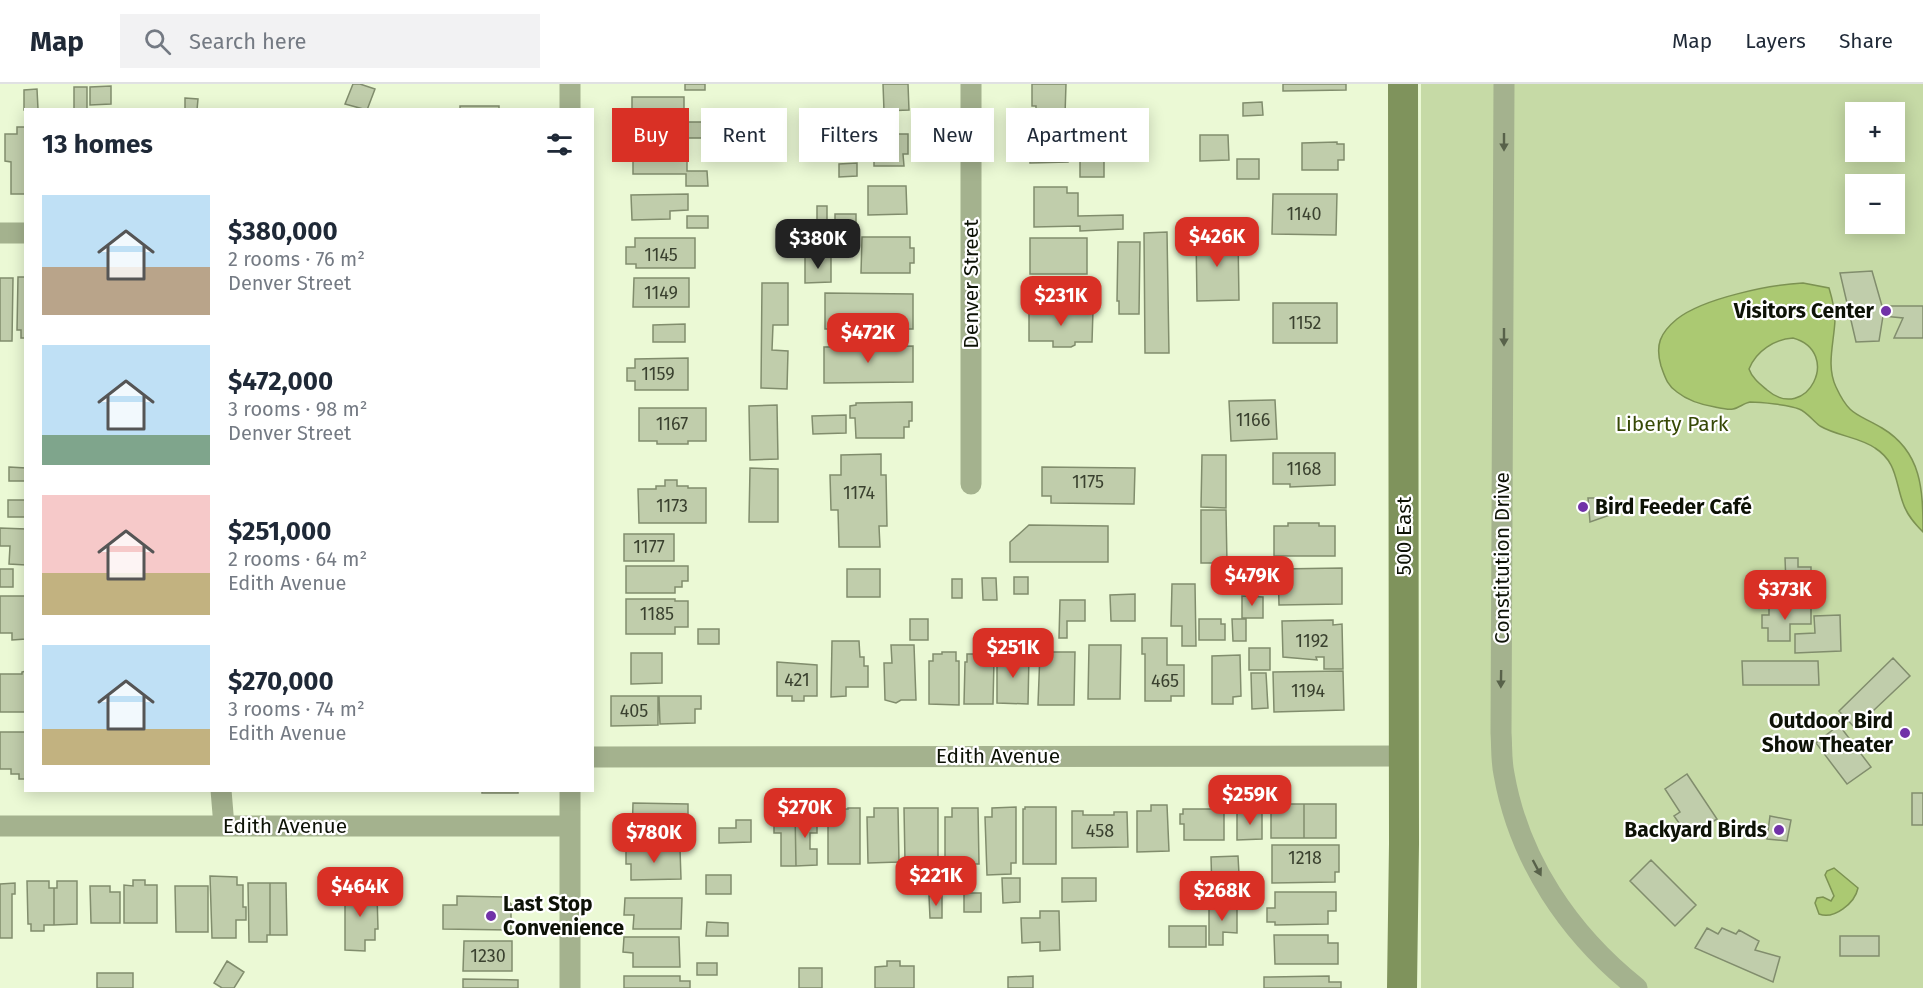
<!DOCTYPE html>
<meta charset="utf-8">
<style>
body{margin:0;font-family:"Fira Sans",sans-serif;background:#f2f2f3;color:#1f2937;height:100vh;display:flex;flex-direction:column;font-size:22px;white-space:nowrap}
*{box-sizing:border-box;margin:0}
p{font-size:20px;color:#747a83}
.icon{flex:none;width:33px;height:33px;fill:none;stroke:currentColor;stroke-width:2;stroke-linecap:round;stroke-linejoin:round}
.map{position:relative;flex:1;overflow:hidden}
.details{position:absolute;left:24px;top:24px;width:570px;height:684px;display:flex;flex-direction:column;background:#fff;border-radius:0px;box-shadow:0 3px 15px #0003}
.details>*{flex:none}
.guide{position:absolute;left:612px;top:24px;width:570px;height:54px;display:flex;gap:12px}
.fabs{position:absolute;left:1845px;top:18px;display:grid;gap:12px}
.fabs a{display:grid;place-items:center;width:60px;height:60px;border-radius:0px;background:#fff;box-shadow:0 3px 15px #0003;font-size:30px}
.price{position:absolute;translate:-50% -51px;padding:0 14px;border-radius:12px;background:#d93025;color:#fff;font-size:20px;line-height:39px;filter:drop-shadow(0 2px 3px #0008)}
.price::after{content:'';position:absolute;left:50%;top:36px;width:18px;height:14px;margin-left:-9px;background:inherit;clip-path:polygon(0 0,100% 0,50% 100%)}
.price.active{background:#222;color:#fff}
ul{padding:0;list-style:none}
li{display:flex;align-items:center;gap:18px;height:150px;padding:0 18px}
li span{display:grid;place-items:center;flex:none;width:168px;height:120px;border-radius:0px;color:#555}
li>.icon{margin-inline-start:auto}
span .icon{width:72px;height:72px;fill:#fffc;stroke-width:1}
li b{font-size:26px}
h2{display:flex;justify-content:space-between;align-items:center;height:72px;padding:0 18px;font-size:26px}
.chip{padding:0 21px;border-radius:0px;background:#fff;box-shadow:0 3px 15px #0003;font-size:21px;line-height:54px}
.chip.active{background:#d93025;color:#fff}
header{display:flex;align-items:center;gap:36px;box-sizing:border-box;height:84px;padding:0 30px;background:#fff;border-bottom:2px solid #e0e1e3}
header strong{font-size:28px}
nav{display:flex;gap:33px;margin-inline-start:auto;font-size:21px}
.search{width:420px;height:54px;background:#f2f2f3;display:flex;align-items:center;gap:15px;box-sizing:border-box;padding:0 21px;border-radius:0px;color:#747a83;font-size:22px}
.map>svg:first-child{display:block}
</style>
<header>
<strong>Map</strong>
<div class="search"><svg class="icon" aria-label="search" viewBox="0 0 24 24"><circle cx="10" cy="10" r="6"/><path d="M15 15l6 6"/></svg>Search here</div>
<nav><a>Map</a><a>Layers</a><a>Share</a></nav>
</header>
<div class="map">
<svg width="1923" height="904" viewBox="0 0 1923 904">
<rect width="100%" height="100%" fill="#ebf9d5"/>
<path fill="#c6daa6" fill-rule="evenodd" d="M1421,0H1923V904H1421ZM1856,28H1894V68H1856ZM1856,100H1894V140H1856Z"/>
<path fill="#abc972" stroke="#7c9252" stroke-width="1.5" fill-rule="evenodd" d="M1803,199L1829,204C1832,214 1835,225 1835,236C1834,259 1826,282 1836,303C1850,333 1857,329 1882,344C1922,368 1923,406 1923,448C1914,439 1907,431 1903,419C1895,397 1897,378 1875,364C1859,353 1837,352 1820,342C1813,337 1807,328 1799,325C1790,321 1760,318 1750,318C1744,319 1739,324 1733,325C1728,326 1720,324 1715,323C1703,321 1687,316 1677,308C1667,301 1665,293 1661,282C1655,261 1660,249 1677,235C1704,214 1769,201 1803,199ZM1793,254C1843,268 1807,340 1767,306C1760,300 1752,294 1749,285C1756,267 1775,255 1793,254Z
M1834,784L1858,804C1855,819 1834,836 1819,830L1815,819L1817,814L1823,813L1831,817L1834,812L1825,791L1827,787Z"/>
<path fill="#c0cdab" stroke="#818d6d" stroke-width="1.5" d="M353,0H360L375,5L367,26L345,20Z
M685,0H705V6H685Z
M883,0H908L909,26L884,27Z
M1032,0H1066L1065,31L1036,30V22H1032Z
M1283,0H1346V6L1283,7Z
M111,2V20L90,21V3Z
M74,3H87V25H74Z
M37,5L38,25L44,26H24V6Z
M632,13H684V41H672V45H632Z
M185,14L198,15L197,26H185Z
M1262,18L1263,31L1243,32V19Z
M460,22H499V26H460Z
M1094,25H1130V40H1094Z
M857,28V40L838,41L837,29Z
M685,38H711V54H685Z
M17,43H26V110H11V78L5,77V50H17Z
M874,50H908V70H903L904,82H874Z
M1029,51H1068V78L1030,79Z
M1200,51H1228L1229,76L1200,77Z
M1337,58V60H1344V76H1338V86H1302V59Z
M633,61H672V68L687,67V87H707L708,102H686V90H633Z
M1237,75H1259V95H1237Z
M1080,76H1104V93H1080Z
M857,79V92L839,93V80Z
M868,102H906L907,130L868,131Z
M1034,103H1067V109H1078V132L1123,131V145L1080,147V142L1034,143Z
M688,110V126L670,127V135L632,136L631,111Z
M1273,110H1337L1336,151L1272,150Z
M817,122H827V139H817Z
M835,130H856V144L835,145Z
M687,132H708V144H687Z
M1167,148L1169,269H1145L1144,149Z
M1196,152H1238L1239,216L1197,217Z
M862,153H910V164H914V179H910V189H861Z
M635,154H695V184H636V180H626V163H635Z
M1030,154H1087V190H1030Z
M1118,158H1140L1139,230H1119V217H1117Z
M831,172V198L805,199V173Z
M1872,187L1882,222H1923V254H1894L1903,234L1883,232L1879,257L1856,258L1840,189Z
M18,193H26V254H21V246H17Z
M0,194H13L12,257H0Z
M634,194H689V223H633Z
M762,199H788V241H773L772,266L788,267L787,305L761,304Z
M825,209L913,210V245H825Z
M1273,219H1337V259H1273Z
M1029,226H1093L1092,258H1075V261L1071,263H1053V257H1029Z
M685,240V258H653V241Z
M913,262V298L824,299V263Z
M688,274V306H635V297H627V284H635V275Z
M1275,316L1277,355L1231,357L1229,317Z
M912,318V337H909V343H904V354H856L855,334H850V322L856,321V319Z
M777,321L778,375L750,376L749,322Z
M639,324H706V357H688V360H657V357H639Z
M846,331V349L813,350L812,332Z
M1273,369H1335V401L1290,403V400H1273Z
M881,370V391H886L887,442H879L880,463H839L838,426H831L830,391H841V371Z
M1202,371H1226V424L1201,423Z
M9,383L26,384V397H9Z
M1042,383L1135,384L1134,420L1051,419V412H1042Z
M750,384L778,385V438H749Z
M665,396H677V402H688V404H706V439H639L638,405H656V402H665Z
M1588,414H1610V431L1590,438Z
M8,416H26V433H8Z
M1201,426H1226L1227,479H1201Z
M1288,439H1319V442H1335V472H1274V442H1288Z
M1029,441L1108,442V478H1010V458Z
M0,444L26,445V481L9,480L10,462H0Z
M624,450H674V477H624Z
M1785,474H1798V483H1811V500H1786Z
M626,482H688V497H682V503H675V509H626Z
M1342,484V520L1279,521L1278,485Z
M0,485H13V503H0Z
M847,485H880V513H847Z
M1014,493H1028V510H1014Z
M982,494H996L997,516H983Z
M952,495H962V514H952Z
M1172,500H1195L1196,562H1182V542H1171Z
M1135,510V537H1111L1110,511Z
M0,512H26V555L12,556V549H0Z
M1242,512L1263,513V534H1242Z
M626,515H675V517H688V543H675V550H626Z
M1060,516H1085V537H1067V554H1059Z
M1811,521V540H1790V557H1768V544H1762V531H1769V522Z
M1840,531L1841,567L1795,569V550L1815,549L1814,532Z
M910,535H928V556H910Z
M1199,535H1221V540H1225V556H1199Z
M1232,535H1246V557H1233Z
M1333,536V541L1342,540L1343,585H1324V573H1316L1317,576L1283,573L1282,537Z
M698,545H719V560H698Z
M1142,554H1167V581H1184V612H1171V617H1145V570H1142Z
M832,557H859L860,573H864V582H868V603H846V612L831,613Z
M891,561H914L916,616H901L896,619L885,616L884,579H892Z
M1089,561H1121L1120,615H1088Z
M1249,564H1270V586H1249Z
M976,566L992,567V576H994L993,620H964L965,578H967V570H976Z
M942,568H956V577H959V621L929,620V577H933V570H942Z
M1040,568H1075L1074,621H1038Z
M631,569H662V599L631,600Z
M1029,571L1028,620L997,619V572Z
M1240,571L1241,612L1233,613V620H1212V572Z
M1893,574L1910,592L1855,644L1839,627Z
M1742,577H1818L1819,601H1743Z
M777,578L817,581V612H804V617H792V612H777Z
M26,587V628H0V590H22V588Z
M1343,587L1344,626L1274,628L1273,588Z
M1251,589H1266L1268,624L1252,625Z
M611,612H658V641L611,642Z
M659,612H701V625H695V639L660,640Z
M1839,641L1871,683L1847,700L1816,659Z
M0,648H26V695H19V690H11V685H0Z
M1687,690L1717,735L1689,753L1674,732L1680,728L1665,705Z
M482,706H518V709H482Z
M1912,709H1923V741H1912Z
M633,719L688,720V754H632Z
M1271,720H1304V754H1271Z
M1304,720H1336V754H1304Z
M1151,721H1167L1169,767L1137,768V727H1151Z
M1016,723V779H1011V790L987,791L985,733H992V724Z
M1025,723H1056V780H1023V725H1025Z
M848,724H860V780H828V725H848Z
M874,724H898L899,778L868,779L867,733H874Z
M904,724H938V778H905Z
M952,724H978L979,780H945V733H952Z
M1183,725H1224V756H1184V740H1180V730H1183Z
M788,727H795L796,782H781V749H774V731H788Z
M795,727H803V732L817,731V749H810V765H817V781L796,782Z
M1072,727H1083V731H1114V728H1127L1128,763L1072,764Z
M1262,728V755L1237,756V729Z
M1770,732L1791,736L1787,757L1767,755Z
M736,736H751V758L719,759V744H736Z
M1272,761H1339V788H1335V798L1272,799Z
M626,765H680L681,795L631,796V780H626Z
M1238,772L1240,808H1212L1211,773Z
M1651,776L1696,821L1675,842L1630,797Z
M706,791H731V810H706Z
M210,792L237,793V801H243V823H246V836H236V854H212Z
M1002,794H1020V818L1003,819Z
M1062,794H1096V817L1062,818Z
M133,796H145V801H157V839H124V801L133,802Z
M27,797H49V804H54V841H44V847H31V840H28Z
M57,797H77V840L54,841V804H57Z
M15,799V810H12V854H0V800Z
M248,799H270V851H267V858H249Z
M270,799H286L287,851H270Z
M90,802H110V808H120V839H91Z
M175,802H208V848H176Z
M345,804H372L377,810L378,845H375V856H365V867L345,866Z
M1275,808H1336V827H1328V840L1275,841V838H1267V824H1275Z
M964,809H981V828H964Z
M457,812L504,813L511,820V846L443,845V821H457Z
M929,812H942V834H930Z
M625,814H682L681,845H633L634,831H624Z
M1209,821H1237V849L1223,848V861H1209Z
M1040,827H1059L1060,866L1040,867V858L1022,859L1021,834H1040Z
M707,838L728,839V852H706Z
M1169,842H1206V863H1169Z
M1707,844L1718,850L1722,844L1736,850L1739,846L1759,857L1755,866L1780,873L1773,898L1695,864Z
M1274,851H1328V859H1338V880H1275Z
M1840,852H1879V872H1840Z
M624,853H679L680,883H633V869L623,868Z
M464,857H512V887H463Z
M227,877L244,888L234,904H222L214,899Z
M887,877H900V882H914V904H875V883L887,882Z
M697,879H717V891H697Z
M799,884H822V904H799Z
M97,889H133V904H97Z
M624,892H680V897H690V904H624Z
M1033,892V904H1008V893Z
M1329,892V898H1341V904H1264V893Z
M463,895L518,896V904H463Z"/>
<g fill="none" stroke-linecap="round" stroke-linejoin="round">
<path stroke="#a4b28e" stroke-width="21" d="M570,0V26
M971,0V400
M1504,0L1501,649C1502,662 1501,676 1504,690C1519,776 1569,850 1637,904
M0,149H26
M592,673L1404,672
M221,706L224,742
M0,742H570
M570,904V706"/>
<path stroke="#7f935c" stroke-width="30" d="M1402,904L1404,760L1403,0"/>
</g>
<defs><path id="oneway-solid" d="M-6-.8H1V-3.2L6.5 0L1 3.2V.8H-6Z" transform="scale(1.5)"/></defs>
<g fill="#58624a">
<use href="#oneway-solid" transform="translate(1504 58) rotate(90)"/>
<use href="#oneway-solid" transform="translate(1504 253) rotate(90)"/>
<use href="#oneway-solid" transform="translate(1501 595) rotate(91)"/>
<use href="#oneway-solid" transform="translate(1537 784) rotate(62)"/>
</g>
<g fill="#7132a8" stroke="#fff" stroke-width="2">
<circle cx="1886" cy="227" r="6"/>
<circle cx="1583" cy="423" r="6"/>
<circle cx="1905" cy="649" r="6"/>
<circle cx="1779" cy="746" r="6"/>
<circle cx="491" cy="832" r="6"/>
</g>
<g text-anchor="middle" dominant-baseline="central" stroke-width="4.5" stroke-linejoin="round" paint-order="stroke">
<g font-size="18" fill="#3a412f">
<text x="1304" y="130">1140</text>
<text x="661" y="171">1145</text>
<text x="661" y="209">1149</text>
<text x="1305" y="239">1152</text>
<text x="658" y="290">1159</text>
<text x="1253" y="336">1166</text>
<text x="672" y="340">1167</text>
<text x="1304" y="385">1168</text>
<text x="1088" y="398">1175</text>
<text x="859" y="409">1174</text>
<text x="672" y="422">1173</text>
<text x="649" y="463">1177</text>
<text x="657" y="530">1185</text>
<text x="1312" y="557">1192</text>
<text x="797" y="596">421</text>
<text x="1165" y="597">465</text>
<text x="1308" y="607">1194</text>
<text x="634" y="627">405</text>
<text x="1100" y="747">458</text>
<text x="1305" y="774">1218</text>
<text x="488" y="872">1230</text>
</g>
<g font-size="21" fill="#0d1206" stroke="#fff">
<text transform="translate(971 200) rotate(-90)">Denver Street</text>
<text transform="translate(1404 452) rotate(-90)">500 East</text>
<text transform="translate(1502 474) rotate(-90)">Constitution Drive</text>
<text x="998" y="672">Edith Avenue</text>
<text x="285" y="742">Edith Avenue</text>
</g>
<g font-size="21" font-weight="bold" fill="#0d1206" stroke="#fff" text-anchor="end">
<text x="1874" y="227">Visitors Center</text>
<text x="1595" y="423" text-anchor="start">Bird Feeder Café</text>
<text x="1893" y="637">Outdoor Bird<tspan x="1893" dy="24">Show Theater</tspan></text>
<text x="1767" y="746">Backyard Birds</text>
<text x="503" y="820" text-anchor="start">Last Stop<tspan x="503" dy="24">Convenience</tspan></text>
</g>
<g font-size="21" fill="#374906" stroke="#fff">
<text x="1672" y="340">Liberty Park</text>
</g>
</g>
</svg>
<div class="fabs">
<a>+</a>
<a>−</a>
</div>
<b class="price" style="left:1217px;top:184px">$426K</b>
<b class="price active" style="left:818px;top:186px">$380K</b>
<b class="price" style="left:1061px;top:243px">$231K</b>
<b class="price" style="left:868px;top:280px">$472K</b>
<b class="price" style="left:1252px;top:523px">$479K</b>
<b class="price" style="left:1785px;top:537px">$373K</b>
<b class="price" style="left:1013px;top:595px">$251K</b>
<b class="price" style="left:1250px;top:742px">$259K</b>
<b class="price" style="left:805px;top:755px">$270K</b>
<b class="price" style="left:654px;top:780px">$780K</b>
<b class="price" style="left:936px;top:823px">$221K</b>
<b class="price" style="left:360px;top:834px">$464K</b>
<b class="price" style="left:1222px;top:838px">$268K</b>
<div class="guide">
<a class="chip active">Buy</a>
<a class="chip">Rent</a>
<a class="chip">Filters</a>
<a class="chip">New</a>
<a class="chip">Apartment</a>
</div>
<section class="details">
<h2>13 homes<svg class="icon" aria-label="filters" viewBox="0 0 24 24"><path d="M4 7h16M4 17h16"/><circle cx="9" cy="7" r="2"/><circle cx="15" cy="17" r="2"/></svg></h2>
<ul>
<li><span style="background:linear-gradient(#bfe0f5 60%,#b9a48a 0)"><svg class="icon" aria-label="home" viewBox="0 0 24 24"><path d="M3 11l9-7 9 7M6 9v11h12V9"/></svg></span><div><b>$380,000</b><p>2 rooms · 76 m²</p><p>Denver Street</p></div></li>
<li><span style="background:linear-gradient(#bfe0f5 75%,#7fa58c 0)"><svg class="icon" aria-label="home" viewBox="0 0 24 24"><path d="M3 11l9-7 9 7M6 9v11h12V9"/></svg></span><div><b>$472,000</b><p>3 rooms · 98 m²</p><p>Denver Street</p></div></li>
<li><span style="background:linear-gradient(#f6c9c9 65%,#c2b280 0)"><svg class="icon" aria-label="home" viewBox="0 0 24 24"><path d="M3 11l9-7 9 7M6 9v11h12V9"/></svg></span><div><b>$251,000</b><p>2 rooms · 64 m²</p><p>Edith Avenue</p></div></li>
<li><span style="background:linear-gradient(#bfe0f5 70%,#c2b280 0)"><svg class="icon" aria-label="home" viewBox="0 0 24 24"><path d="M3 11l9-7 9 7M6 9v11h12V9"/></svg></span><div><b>$270,000</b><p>3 rooms · 74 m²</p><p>Edith Avenue</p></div></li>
</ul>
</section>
</div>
